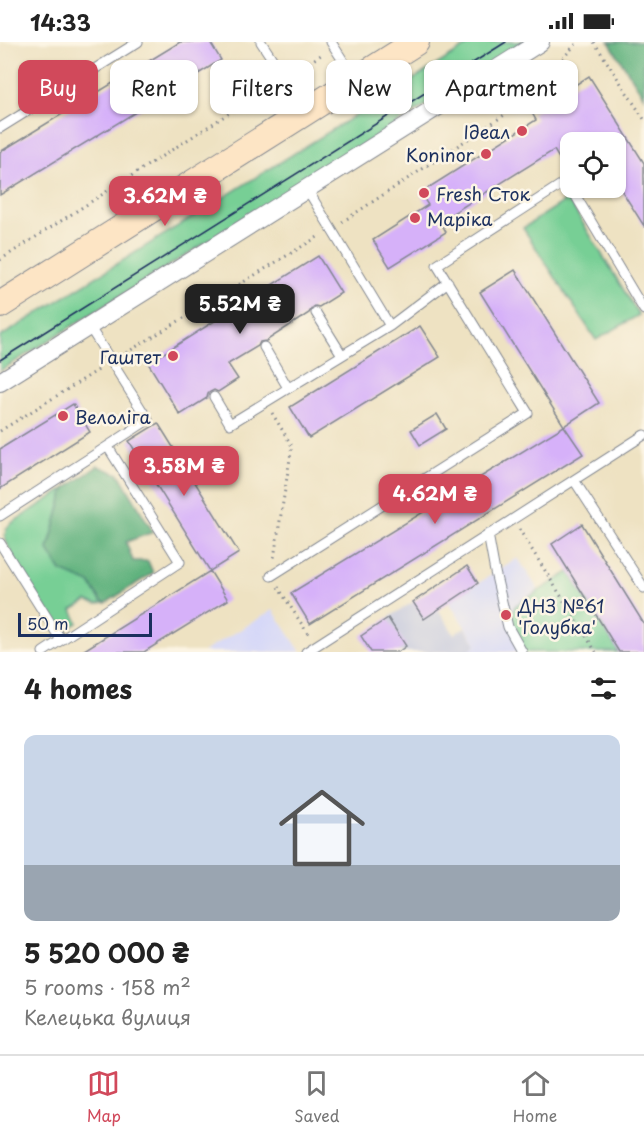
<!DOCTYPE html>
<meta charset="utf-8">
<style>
body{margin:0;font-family:"Playpen Sans",sans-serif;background:#f6f6f6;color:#222;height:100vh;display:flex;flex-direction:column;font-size:22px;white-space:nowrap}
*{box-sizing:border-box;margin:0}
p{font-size:20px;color:#767676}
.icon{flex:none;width:33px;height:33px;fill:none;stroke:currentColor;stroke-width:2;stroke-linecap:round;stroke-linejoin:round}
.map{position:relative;height:610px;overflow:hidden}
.side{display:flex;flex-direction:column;background:#fff;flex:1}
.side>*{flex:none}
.hud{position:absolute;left:18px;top:18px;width:609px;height:54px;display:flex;gap:12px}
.fabs{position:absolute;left:560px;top:90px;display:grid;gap:12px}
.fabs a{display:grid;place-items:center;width:66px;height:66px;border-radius:12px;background:#fff;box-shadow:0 2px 4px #0004;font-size:30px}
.scale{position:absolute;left:18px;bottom:15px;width:134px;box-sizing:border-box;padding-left:6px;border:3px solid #1b2f5e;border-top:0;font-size:16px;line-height:21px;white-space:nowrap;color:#1b2f5e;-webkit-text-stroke:4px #fcf5e5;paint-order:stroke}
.price{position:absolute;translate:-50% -51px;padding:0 14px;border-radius:12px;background:#d1495b;color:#fff;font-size:20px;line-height:39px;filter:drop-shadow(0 2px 3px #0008)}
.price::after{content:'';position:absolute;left:50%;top:36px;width:18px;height:14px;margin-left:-9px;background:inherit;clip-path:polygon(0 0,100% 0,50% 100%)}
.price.current{background:#222;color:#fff}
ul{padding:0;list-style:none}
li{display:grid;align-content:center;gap:12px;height:318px;padding:0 24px}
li+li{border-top:2px solid #e0e0e0}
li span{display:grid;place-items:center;height:186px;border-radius:12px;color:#555}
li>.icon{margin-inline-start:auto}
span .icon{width:108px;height:108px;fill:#fffc;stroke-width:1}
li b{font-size:26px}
h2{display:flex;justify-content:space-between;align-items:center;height:72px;padding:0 24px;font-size:26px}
.tag{padding:0 21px;border-radius:12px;background:#fff;box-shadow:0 2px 4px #0004;font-size:21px;line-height:54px}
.tag.current{background:#d1495b;color:#fff}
.status{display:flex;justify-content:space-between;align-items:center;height:42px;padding:0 30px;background:#fff;direction:ltr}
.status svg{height:16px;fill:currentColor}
.tab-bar{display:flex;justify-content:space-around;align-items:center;height:84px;border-top:2px solid #e0e0e0;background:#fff;font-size:16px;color:#767676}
.tab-bar a{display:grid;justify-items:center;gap:3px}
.tab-bar .current{color:#d1495b}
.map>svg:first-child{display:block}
</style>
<div class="status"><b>14:33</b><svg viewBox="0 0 49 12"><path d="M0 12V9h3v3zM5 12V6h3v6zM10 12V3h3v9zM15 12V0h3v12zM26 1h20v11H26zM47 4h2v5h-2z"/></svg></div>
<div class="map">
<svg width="644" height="610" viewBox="0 0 644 610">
<rect width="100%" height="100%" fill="#fcf5e5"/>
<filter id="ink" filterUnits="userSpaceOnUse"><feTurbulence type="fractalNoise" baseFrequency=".0167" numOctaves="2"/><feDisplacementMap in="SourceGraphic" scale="12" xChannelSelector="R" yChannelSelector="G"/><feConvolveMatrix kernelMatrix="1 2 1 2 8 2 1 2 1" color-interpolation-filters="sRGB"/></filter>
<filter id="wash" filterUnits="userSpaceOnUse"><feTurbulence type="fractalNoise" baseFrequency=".008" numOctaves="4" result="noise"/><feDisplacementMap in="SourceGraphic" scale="24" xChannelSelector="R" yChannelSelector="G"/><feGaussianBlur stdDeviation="1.35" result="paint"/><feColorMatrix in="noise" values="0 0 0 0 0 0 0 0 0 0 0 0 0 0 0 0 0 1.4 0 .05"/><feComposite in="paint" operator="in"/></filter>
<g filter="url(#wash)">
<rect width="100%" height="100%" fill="#eee2c2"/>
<path fill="#d6d8f8" d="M518,516L578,610H468L476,602L449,560Z
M273,568L301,610H203Z"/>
<path fill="#bec3dd" d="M413,560L424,576L438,567L454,592L465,586L476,602L468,610H398L406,604L388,576Z"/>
<path fill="#77cf95" stroke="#497f7a" stroke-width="1.5" d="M473,0H527L0,329V295Z
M568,157L639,273L596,298L523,186Z
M65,447L48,508L61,529L90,541L101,559L106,561L97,562L87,559L72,568L78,581L60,590L13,516L5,496L6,488L10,482Z
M569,530L619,610H522C515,594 504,579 516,563Z"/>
<path fill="#61b27e" stroke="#3e706e" stroke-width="1.5" d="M609,0H644V55Z
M98,424L119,432L153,490L126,500L133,519H148L153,531L106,561L101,559L90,541L61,529L48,508L65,447Z"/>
<g id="blocks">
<path fill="#d6b1f9" d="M180,0H210L221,18L0,153V110Z
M589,34L644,121V184L615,138V100H570V114L561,120L554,108L440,179L446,190L390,225L373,198L428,163L420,151L536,78L532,71Z
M318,214L341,251L319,265L315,264L312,266L309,271L266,299L260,300L258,304L228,322L238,337L218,350L214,348L210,350L208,352L207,356L180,373L148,321Z
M515,228L599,361L564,384L480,250Z
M420,284L440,315L309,396L290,365Z
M73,362L90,390L0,447V407Z
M437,372L446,387L420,403L411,388Z
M158,381L239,511L210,529L129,399Z
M564,384L583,412L310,582L291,551Z
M582,482L644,582V610H619L552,502Z
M467,524L478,541L424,577L413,560Z
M210,529L228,558L144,610H81Z
M388,576L406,604L398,610H371L361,594Z"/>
</g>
</g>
<g filter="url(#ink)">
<use href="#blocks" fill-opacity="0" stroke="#848890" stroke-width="1.5"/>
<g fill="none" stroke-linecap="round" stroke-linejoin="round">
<defs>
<path id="lane" d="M261,0L305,67
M331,0L354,36
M0,86L138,0
M307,147L390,284
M316,271L342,313
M264,305L288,346
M214,355L230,382L390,284L448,240
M574,438L644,546
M0,474L148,378L89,284
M488,492L495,530L508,585L522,610
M0,501L61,598
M271,534L528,371L437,223L562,142L574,151L644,268
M43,610L180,520L108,405
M306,610L644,393"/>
<path id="street" d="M0,340L540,0"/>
<path id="secondary" d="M0,263L416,0"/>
</defs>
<use href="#lane" stroke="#848890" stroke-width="11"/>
<use href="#street" stroke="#848890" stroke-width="20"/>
<use href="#secondary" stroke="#848890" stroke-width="28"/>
<path stroke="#848890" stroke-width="3" stroke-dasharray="1.5 4.5" stroke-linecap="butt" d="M594,0L644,77
M294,30L324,11
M342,180L518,64L578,0
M0,218L273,43
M121,314L321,193
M272,371L292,404L274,516
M0,389L100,327
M519,487L596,610
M278,545L308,592"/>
<use href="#lane" stroke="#fff" stroke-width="9"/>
<use href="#street" stroke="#fff" stroke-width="18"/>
<use href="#secondary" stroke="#fde5c5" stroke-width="26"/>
<path stroke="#1b2f5e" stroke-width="1.5" d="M0,318L506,0"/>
</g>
</g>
<g fill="#d1495b" stroke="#fcf5e5" stroke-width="2">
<circle cx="522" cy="89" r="6"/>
<circle cx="486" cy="112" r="6"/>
<circle cx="424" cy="151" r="6"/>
<circle cx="415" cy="176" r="6"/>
<circle cx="173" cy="314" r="6"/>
<circle cx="63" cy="374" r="6"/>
<circle cx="506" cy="573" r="6"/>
</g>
<g text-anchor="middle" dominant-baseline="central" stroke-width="5" stroke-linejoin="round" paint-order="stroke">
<g font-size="18" fill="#1b2f5e" stroke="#fcf5e5" text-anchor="start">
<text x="510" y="89" text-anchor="end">Ідеал</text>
<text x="474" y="112" text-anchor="end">Koninor</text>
<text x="436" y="151">Fresh Сток</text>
<text x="427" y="176">Маріка</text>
<text x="161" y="314" text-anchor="end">Гаштет</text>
<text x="75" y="374">Велоліга</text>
<text x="518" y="563">ДНЗ №61<tspan x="518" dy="21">'Голубка'</tspan></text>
</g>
</g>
</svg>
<div class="fabs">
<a><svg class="icon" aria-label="locate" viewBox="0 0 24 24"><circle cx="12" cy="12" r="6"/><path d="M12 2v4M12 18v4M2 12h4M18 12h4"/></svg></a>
</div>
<div class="scale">50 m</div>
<b class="price" style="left:165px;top:185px">3.62M ₴</b>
<b class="price current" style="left:240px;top:293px">5.52M ₴</b>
<b class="price" style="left:184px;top:455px">3.58M ₴</b>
<b class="price" style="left:435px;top:483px">4.62M ₴</b>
<div class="hud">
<a class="tag current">Buy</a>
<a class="tag">Rent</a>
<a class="tag">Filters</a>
<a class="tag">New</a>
<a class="tag">Apartment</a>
</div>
</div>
<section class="side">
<h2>4 homes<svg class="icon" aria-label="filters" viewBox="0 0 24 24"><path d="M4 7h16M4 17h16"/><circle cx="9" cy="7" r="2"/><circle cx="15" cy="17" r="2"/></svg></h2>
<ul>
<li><span style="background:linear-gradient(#c9d6e8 70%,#9aa5b1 0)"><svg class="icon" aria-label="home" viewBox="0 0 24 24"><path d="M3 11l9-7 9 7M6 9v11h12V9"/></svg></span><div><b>5 520 000 ₴</b><p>5 rooms · 158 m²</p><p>Келецька вулиця</p></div></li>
</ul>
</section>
<nav class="tab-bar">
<a class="current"><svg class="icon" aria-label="map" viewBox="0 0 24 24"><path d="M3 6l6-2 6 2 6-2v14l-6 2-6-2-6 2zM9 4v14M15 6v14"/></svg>Map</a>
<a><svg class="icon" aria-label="saved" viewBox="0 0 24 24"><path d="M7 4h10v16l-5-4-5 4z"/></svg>Saved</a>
<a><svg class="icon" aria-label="home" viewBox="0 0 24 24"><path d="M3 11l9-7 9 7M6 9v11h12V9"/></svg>Home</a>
</nav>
